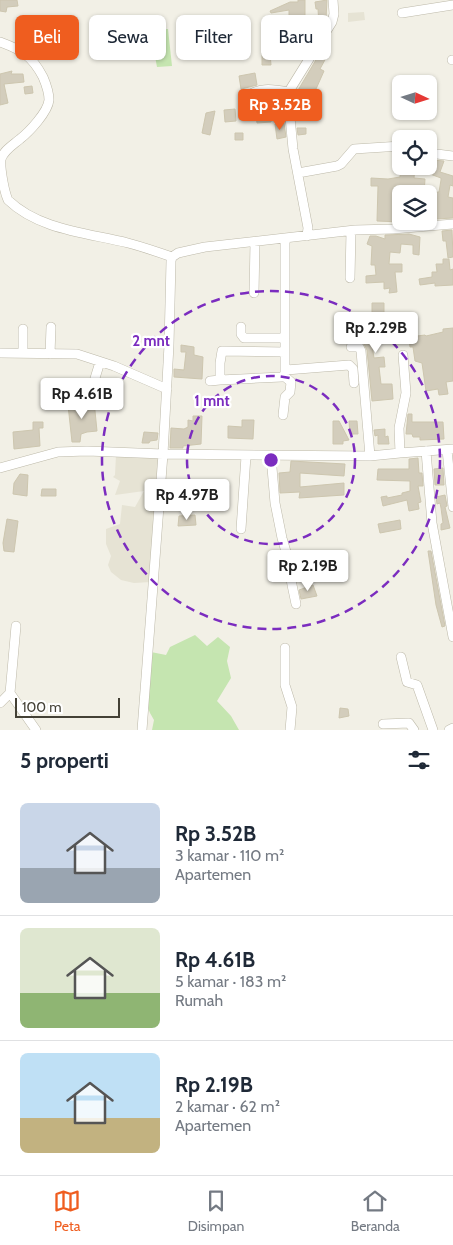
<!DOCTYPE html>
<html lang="id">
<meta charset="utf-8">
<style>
body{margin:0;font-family:Cabin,sans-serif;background:#f6f6f7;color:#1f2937;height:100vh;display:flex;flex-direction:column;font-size:19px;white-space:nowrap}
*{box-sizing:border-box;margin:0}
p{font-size:16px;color:#747a83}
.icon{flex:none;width:28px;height:28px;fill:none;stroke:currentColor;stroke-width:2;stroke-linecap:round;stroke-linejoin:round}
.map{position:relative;height:730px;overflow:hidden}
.sheet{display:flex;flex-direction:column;background:#fff;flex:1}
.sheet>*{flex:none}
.top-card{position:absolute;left:15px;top:15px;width:424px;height:45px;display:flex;gap:10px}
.needle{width:32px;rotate:94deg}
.buttons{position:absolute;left:392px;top:75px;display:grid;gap:10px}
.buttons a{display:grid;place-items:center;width:45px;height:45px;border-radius:8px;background:#fff;box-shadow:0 1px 4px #0004;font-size:25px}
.scale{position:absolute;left:15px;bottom:12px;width:105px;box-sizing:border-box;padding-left:5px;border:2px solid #444136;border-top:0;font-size:14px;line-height:18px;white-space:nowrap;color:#444136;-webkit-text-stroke:4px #fff;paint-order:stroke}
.price{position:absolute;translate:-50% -42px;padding:0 11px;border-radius:5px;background:#fff;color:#222;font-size:16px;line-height:32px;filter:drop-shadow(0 1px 2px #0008)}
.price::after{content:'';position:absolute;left:50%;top:30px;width:15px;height:11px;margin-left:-8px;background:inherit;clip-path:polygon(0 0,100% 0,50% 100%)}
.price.current{background:#ef5d1f;color:#fff}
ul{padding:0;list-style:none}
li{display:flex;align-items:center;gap:15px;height:125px;padding:0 20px}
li+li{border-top:1px solid #e0e1e3}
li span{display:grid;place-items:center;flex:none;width:140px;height:100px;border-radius:8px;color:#555}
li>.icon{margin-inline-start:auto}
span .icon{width:60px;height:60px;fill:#fffc;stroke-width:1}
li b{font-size:21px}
h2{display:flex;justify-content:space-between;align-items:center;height:60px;padding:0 20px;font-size:21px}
.pill{padding:0 18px;border-radius:8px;background:#fff;box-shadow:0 1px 4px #0004;font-size:18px;line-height:45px}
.pill.current{background:#ef5d1f;color:#fff}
.menu{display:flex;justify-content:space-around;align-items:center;height:70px;border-top:1px solid #e0e1e3;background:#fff;font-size:14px;color:#747a83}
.menu a{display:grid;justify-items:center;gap:2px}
.menu .current{color:#ef5d1f}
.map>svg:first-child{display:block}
</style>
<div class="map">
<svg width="453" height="730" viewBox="0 0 453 730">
<rect width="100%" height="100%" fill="#f2f0e6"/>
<path fill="#e6e3d4" d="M364,12L365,20L348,22V13Z
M116,455L160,456L151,582L134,583L121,580L111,572L108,565L111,556L106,544V529L120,524L122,505L135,507L144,491L115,495L120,481L113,477L115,475Z"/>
<path fill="#c5e5b0" d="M168,29L172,66L157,67L150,30Z
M195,635L207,646L218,637L230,647L227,661L231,678L217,701L231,716L239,730H152L154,720L150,713L147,705L151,652L166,655L170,647Z"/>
<path fill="#d3cdbc" stroke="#cdc6af" d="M0,0H17L18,6L7,7L6,12L0,11Z
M298,0H305V17H296L297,26H289V10L271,13L270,11L290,2H298Z
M327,0L326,19H324V24L318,32L307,31L308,24L319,25L318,9H316L315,2Z
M262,53H270L271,65H262Z
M320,53L327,56L320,69L324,71L316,89L297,92Z
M12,71L11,74H23L24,82L4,84L8,103L0,105V74Z
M255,73L257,85L241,89L239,76Z
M32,86L33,93L25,94L24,87Z
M270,96V100H273L275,108L271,109V122L257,123L256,114L267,113L265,100L262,101L261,97Z
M235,109L236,121L225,122L224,110Z
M215,111L210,135L202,133L206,113Z
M284,123L286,137L277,139L275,124Z
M297,128H306V134L298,135Z
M235,133H243V140H235Z
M432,160L444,161L440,172L453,176V186L450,185L448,197L453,198V218L436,219L429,218V193L439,192L441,180V178L430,174L433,166L430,165Z
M415,166L414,178L425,179L424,194H408V192L395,191V202H401L400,222L377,221L378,186H371V178L388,179L400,177L401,167Z
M452,230L453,257L448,258L446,241H443L442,231Z
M409,234L420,237L419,255L413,254V245L401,244L400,253L390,252L389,264H402V272H395L397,292L389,293L390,288L384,289V282L366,283V276L376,275L375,265H371L372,246L367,244L370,236H376L385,239V235Z
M443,259H449L450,270L453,269V285L435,286V283L420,285L419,279L432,277V272H437L436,264H443Z
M372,303H384V315H379V328L386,327L387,337L371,339L374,358L384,357L385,367H379L381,384H392L393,399L372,401L367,350L364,344L359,341V336H363L364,319H372Z
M453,328V381L446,382L448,394L439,395L438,389L426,391L422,363L415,361L413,347H410L409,337L425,335L426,336L443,332V329Z
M181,345L194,347V355L203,357L202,379L174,377V369L184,370L186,352H181Z
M94,401L97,431L87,432L81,434L80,442H72L68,405Z
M408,414H412V422H443L444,439L420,440V437H413L412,434H406Z
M193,416H202L201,444L183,446V448H170L171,428L184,429L188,427V420L193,421Z
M242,420H254L253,439L228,438V426L242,427Z
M333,421H339L349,440L343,441V444H333Z
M349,421H357L358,434H350Z
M33,422H43V428H39L40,446L14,449L13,432L33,430Z
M385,429V437L388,436L389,444H378V435L375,436L374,430Z
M144,432L158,433L157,440L150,441L149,443H142Z
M418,458L419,473H422L423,486H418L421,502L418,503L419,509L409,511L407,500L383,506L381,497L387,496V498L402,495V493L410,491V481L377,480L378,469H409V459Z
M291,461L345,464L344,476L300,473V487L344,483V495L299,498L300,492L280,493L279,473L290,472Z
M443,468L444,485H435L434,469Z
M20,474L28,475L27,496L13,494L14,483Z
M42,489H56V496H41Z
M445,495L447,506L445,507L450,528L441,530V524L443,523L441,508L440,503L437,504L436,497Z
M195,515L196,525L178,526L179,516Z
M7,519L18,521L14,552L4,551L3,543Z
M400,520L401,529L380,533L378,524Z
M428,551H431L445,626L442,627L436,605Z
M313,585L317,596L301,599L299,590Z
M340,708L348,709L349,716L339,718Z"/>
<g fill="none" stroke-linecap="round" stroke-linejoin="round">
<defs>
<path id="minor" d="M402,13L453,5
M0,42C22,50 32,56 43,77C46,84 49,92 49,100C48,112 29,132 20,139C13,145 4,150 1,159C0,168 4,191 8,200C39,230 88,233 128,243C143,247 158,252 172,257
M452,60H453
M244,100C256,86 273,89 289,92
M429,153L453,156
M298,173L337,166L341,164L354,149L401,146
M307,236L308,228L293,149L288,96L291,88L332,22L334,14L333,0
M350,278L351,231
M254,293L255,242
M241,327V334L244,338H285
M351,347H359L361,351L370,456
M285,352L222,351L220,363V380L282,377L285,374V239
M0,353L77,354L114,366L167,389
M23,353V329
M50,354L51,327
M286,370L349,365L353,369L354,383
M210,381L220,380
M91,391L100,362
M283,415L285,397L290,392L291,382L284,376
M447,450L453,507
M426,451L432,523L453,637
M400,453L399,428L406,393L403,355
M271,456L275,503L282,538L287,555L292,585L296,604
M0,468L58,452L87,451L163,454L169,345L171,261L172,257L178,253L205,247L355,230L393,229L453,224
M241,529L246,456
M16,626L10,693L36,730
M285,648V685L292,707L290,730
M401,657L407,682L417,685L433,730
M0,703L10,693
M383,724L409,723L414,730
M142,730L163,454L370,456L400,453L453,449
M449,730L453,728"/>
</defs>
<use href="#minor" stroke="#bdb9a9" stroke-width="10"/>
<use href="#minor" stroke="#fff" stroke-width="9"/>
</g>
<g fill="none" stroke="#7b2cbf" stroke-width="2.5" stroke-dasharray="9 6">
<circle cx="271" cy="460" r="84"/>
<circle cx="271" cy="460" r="169"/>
</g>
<circle cx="271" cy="460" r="8" fill="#7b2cbf" stroke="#fff" stroke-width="2.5"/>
<g font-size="15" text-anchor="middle" font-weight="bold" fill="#7b2cbf" stroke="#fff" stroke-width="4.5" stroke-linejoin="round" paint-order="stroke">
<text x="151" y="346">2 mnt</text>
<text x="212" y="406">1 mnt</text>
</g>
</svg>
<div class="buttons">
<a><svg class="needle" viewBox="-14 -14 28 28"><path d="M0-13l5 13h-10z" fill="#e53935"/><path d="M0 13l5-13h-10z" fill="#747a83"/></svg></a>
<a><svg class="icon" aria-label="locate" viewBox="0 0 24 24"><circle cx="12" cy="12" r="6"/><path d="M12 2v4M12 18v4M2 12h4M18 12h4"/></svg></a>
<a><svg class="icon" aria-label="layers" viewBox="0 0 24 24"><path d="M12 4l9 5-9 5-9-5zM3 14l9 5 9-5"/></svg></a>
</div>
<div class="scale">100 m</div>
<b class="price current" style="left:280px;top:131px">Rp 3.52B</b>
<b class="price" style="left:376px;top:354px">Rp 2.29B</b>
<b class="price" style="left:82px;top:420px">Rp 4.61B</b>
<b class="price" style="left:187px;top:521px">Rp 4.97B</b>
<b class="price" style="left:308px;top:592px">Rp 2.19B</b>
<div class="top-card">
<a class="pill current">Beli</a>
<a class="pill">Sewa</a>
<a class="pill">Filter</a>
<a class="pill">Baru</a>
</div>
</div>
<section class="sheet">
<h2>5 properti<svg class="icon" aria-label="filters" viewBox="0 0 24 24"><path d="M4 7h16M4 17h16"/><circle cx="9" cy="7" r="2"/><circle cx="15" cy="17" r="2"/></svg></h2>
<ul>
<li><span style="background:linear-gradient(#c9d6e8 65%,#9aa5b1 0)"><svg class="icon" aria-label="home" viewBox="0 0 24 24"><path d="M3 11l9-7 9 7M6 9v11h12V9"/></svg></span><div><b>Rp 3.52B</b><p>3 kamar · 110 m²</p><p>Apartemen</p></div></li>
<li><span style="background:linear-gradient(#dfe7d0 65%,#8fb573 0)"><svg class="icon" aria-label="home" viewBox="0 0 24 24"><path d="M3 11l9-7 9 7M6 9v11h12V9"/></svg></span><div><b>Rp 4.61B</b><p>5 kamar · 183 m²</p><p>Rumah</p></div></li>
<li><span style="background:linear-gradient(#bfe0f5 65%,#c2b280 0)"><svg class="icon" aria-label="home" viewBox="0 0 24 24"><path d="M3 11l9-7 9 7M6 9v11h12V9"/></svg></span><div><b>Rp 2.19B</b><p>2 kamar · 62 m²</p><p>Apartemen</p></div></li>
</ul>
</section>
<nav class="menu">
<a class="current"><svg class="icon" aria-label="map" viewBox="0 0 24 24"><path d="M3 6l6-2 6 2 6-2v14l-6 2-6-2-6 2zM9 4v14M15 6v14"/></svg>Peta</a>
<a><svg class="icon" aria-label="saved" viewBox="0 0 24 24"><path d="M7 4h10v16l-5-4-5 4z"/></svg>Disimpan</a>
<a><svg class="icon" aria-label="home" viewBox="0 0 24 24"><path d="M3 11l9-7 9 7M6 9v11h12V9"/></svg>Beranda</a>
</nav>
